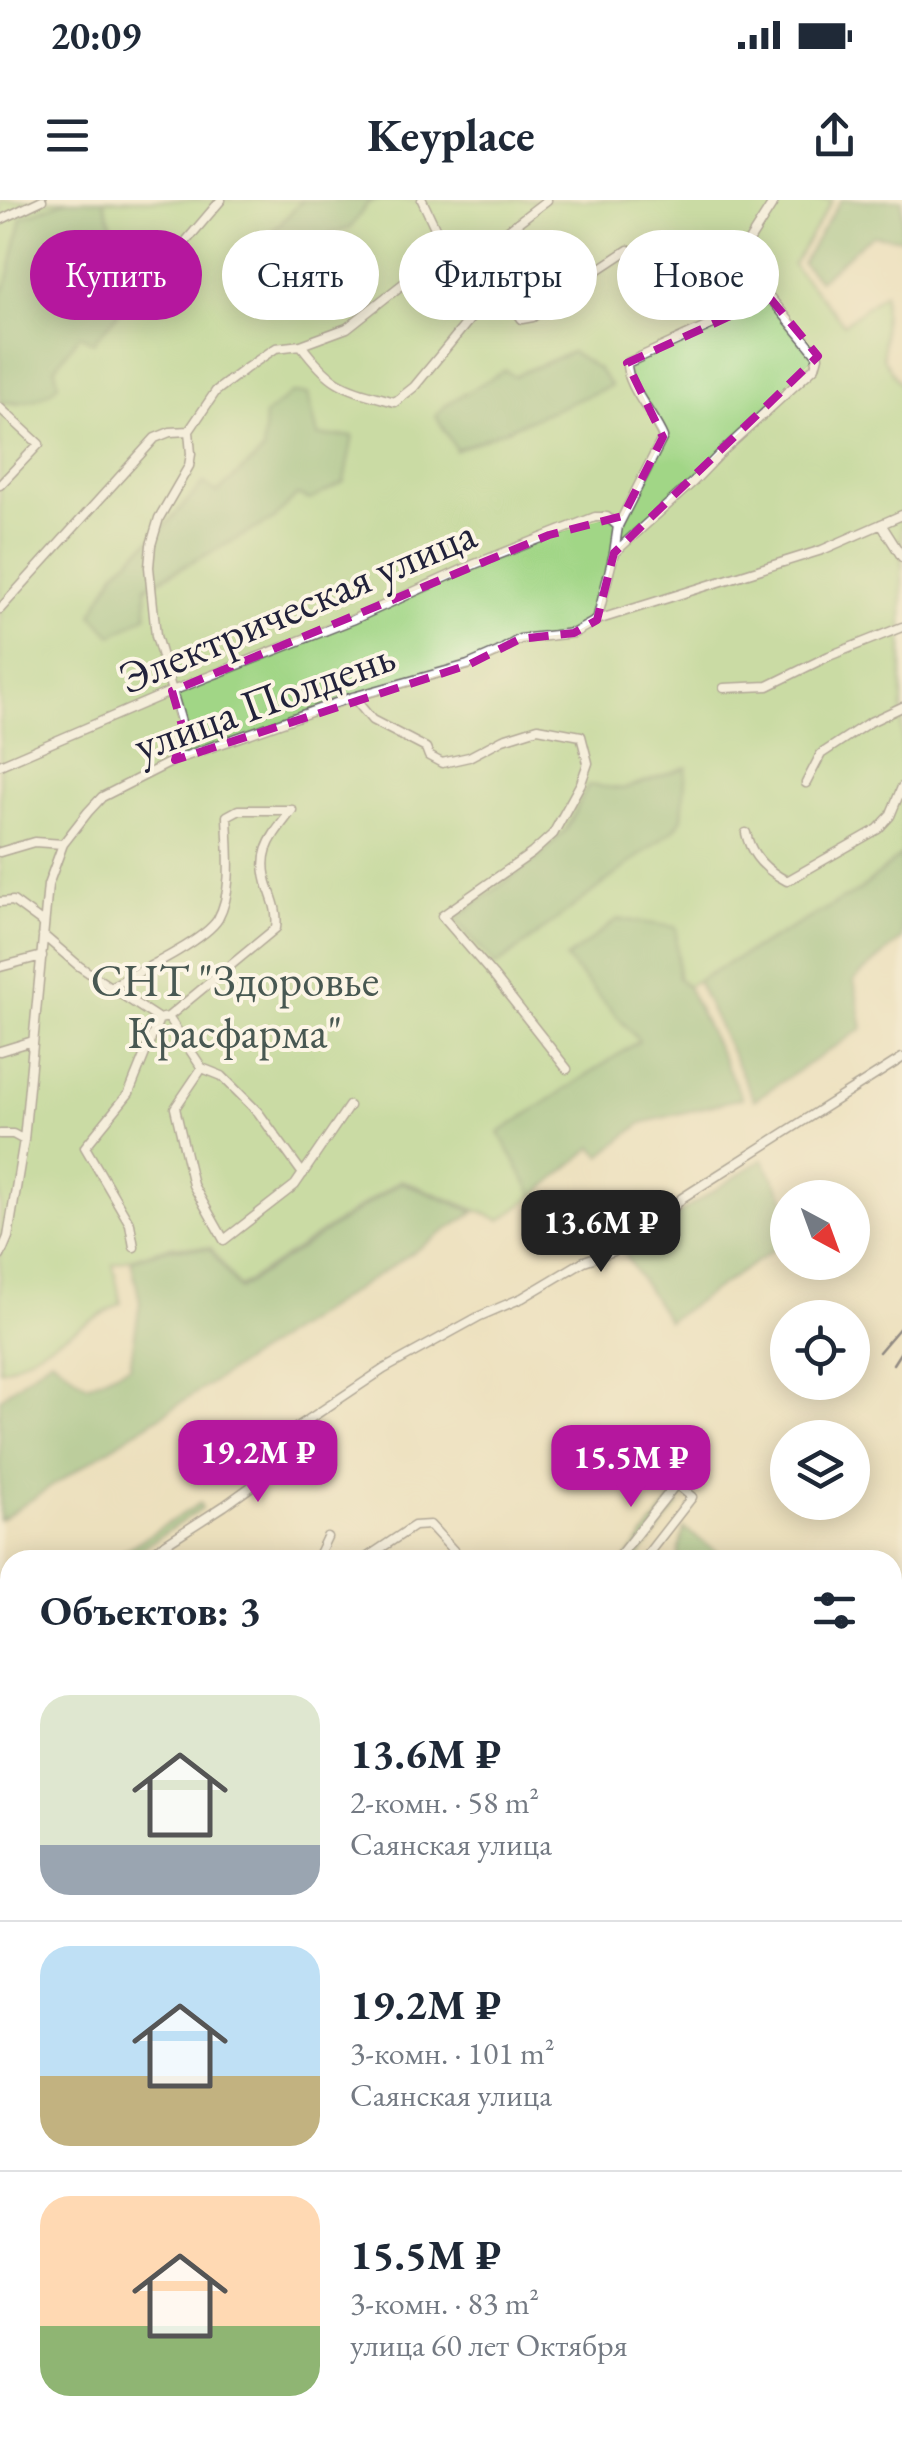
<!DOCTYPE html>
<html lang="ru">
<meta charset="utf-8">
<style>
body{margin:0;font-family:"EB Garamond",serif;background:#f2f2f3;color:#1f2937;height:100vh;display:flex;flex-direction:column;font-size:38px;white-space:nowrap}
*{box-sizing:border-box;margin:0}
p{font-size:32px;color:#747a83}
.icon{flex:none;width:55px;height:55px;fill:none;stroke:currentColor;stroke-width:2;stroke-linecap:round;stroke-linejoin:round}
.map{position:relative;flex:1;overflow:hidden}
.panel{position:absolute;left:0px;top:1350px;width:902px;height:890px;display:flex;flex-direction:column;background:#fff;border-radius:30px 30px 0 0;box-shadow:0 5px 25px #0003}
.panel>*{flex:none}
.hud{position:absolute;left:30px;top:30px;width:842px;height:90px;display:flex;gap:20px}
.needle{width:65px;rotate:139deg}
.controls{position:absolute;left:770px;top:980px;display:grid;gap:20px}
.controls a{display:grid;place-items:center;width:100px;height:100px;border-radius:50%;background:#fff;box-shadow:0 5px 25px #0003;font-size:50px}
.price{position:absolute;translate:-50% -85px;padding:0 22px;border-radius:20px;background:#b5179e;color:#fff;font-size:32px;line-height:65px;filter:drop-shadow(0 2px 5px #0008)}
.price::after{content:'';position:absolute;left:50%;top:60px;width:30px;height:22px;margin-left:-15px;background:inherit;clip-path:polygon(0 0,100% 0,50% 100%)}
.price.on{background:#222;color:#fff}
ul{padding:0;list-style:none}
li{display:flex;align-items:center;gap:30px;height:250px;padding:0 40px}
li+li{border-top:2px solid #e0e1e3}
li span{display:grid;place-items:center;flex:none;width:280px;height:200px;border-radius:30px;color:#555}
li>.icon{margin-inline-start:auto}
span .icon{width:120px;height:120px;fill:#fffc;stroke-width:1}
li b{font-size:42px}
h2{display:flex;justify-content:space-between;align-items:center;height:120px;padding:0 40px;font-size:42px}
.pill{padding:0 35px;border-radius:45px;background:#fff;box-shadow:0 5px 25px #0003;font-size:35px;line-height:90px}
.pill.on{background:#b5179e;color:#fff}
.status{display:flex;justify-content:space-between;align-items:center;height:70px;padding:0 50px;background:#fff;direction:ltr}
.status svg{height:28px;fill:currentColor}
header{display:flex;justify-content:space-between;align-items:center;height:130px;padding:0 40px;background:#fff;font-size:45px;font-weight:700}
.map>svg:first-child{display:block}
</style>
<div class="status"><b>20:09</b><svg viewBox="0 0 49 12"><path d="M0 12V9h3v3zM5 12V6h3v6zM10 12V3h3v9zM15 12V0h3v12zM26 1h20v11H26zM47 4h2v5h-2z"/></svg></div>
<header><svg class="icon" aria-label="menu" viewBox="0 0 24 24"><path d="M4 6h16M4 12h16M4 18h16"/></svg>Keyplace<svg class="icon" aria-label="share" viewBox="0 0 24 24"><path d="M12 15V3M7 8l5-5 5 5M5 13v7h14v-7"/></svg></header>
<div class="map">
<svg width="902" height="2240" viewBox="0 0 902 2240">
<rect width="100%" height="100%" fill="#fcf5e5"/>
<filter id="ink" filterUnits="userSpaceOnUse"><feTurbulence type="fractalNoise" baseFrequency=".01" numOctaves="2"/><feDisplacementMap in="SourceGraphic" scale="20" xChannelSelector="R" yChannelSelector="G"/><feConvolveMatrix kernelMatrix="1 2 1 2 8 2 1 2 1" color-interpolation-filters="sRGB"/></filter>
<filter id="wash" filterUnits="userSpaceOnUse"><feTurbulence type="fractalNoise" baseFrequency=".0048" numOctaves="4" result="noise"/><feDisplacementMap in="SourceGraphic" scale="40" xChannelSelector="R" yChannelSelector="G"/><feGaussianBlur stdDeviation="2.25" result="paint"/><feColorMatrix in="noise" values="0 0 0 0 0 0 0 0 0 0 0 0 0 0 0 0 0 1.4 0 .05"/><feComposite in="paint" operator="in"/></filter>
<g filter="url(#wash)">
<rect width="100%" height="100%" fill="#ece0bd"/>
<path fill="#a1d686" stroke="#627c60" stroke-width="2.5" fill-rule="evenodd" d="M0,0H68L22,18L8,80L0,97Z
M103,0H303L273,31L350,28L368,3L379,0H833L793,65L844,124L884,93L883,158L902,187V654L860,690L687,786L678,778L676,728L566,758L639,841L500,933L534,996L501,1020L401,980L239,1087L211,1048L171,1046L113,1064L121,1103L12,1166L0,1170V202L18,204L55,168L79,134L105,4ZM571,152L610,186L457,250L513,176ZM308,195L318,236L297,295L274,319L146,387L162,329L204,283L217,294L263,252L266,215ZM686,568L564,712L496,766L456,719L538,658L566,629L588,586L623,589Z"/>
<path fill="#80b773" stroke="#516c57" stroke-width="2.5" d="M68,0H103L136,94L93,142L79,135L55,168L58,184C44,201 21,204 0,202V97L8,80L22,17Z
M303,0H379L368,3L350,28L297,44L273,31Z
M841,0H902V39L873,35C853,48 838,66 819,80L802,63Z
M572,152L598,169L611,186L456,250L436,216L447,204L505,170L514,176Z
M292,193L308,194L318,236H353L344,282L310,300L297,295L274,319L146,386L147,415L112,436L92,414L116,371L162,329L204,283L217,293L263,252L265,215Z
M686,567L682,618L676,628L496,766L455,719L538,658L567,629L588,585L623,589Z
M902,654V739L854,780L863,828L754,900L697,781L860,690Z
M618,719L676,727L678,778L687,786L742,898L642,923L601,956L593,947L534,996L499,933L639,841L566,759Z
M763,959L787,1002V1041L668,1121L625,1055L650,1039L684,1010Z
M401,982L475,1012L0,1320V1198L51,1158L87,1185L130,1166L140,1102L131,1060L170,1048L210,1049L239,1089Z
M672,1300L679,1305L636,1360H625Z
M200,1303L202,1308L125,1360H109Z
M684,1328L728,1360H677Z"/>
</g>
<g filter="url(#ink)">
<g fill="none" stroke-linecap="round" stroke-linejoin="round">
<defs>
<path id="minor" d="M0,20L42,0
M187,40L221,0
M473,57L547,0
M301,145C333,188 345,188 395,202L414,187L498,85L522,119L533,117L575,85L628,50
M0,208L39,244L0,285
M881,324L902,357
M614,353L618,326L663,237C654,215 626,185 627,163L770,98
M0,409L155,238L170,232L189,231
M597,420L614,353L693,282L722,252L815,167L818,156L740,61L739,57L775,0
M724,488L768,486L829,456L902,427
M353,497L372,520L426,548L429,556L442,563L469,557L503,539L538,528L581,536L588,563L581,583L553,634L532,653L442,716L493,775L567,869
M175,560L183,529L156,436L149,367L151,345L159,318L189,266L191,254L189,231L216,191L245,169L276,148L301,145L347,128L432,61L437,32L422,0
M0,565L172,491L352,420L475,364L595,317H607L618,326
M806,583L821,554L868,523L902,507
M746,633C751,656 767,671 787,681L878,629L890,616L902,587
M0,652L34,642L63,644
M0,702L13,701L43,723
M43,735L79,766L110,787C135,774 205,741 218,719C234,690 228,648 227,616L238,610H292
M0,767L42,756
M110,787L159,819L168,817L202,868L222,876L258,912L303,974
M168,817L276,728C278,713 274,703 269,689C256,652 271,638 292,610
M0,851L33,841
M202,868L175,908L193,985L224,1040L295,985L349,906
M0,934H13L24,940
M134,1047L130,1024L85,947L129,893L159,819
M0,1056L8,1037L24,940L48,685L63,644L88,612L102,597L175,560L353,497L468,465L498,452L520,439L574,433L597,420L822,350L902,315
M140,1360L224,1306L270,1273L265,1262L275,1242L384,1169L480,1116L522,1098L584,1061L614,1051L665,1017L682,998L902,858
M316,1360L327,1337
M363,1360L414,1326L430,1325L462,1360
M616,1360L676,1284L692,1297L643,1360
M0,1450L10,1443
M0,1803L10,1812
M892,1984L902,1969
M842,2230L856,2240"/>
<path id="secondary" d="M0,2147L10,2134"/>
<path id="trunk" d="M892,1557L902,1545
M362,2240L370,2230"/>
</defs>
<use href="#minor" stroke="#696468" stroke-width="11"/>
<use href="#secondary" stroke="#696468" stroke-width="14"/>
<use href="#trunk" stroke="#696468" stroke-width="16"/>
<use href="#minor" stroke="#fff" stroke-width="8"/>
<use href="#secondary" stroke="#fff" stroke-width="10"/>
<use href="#trunk" stroke="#fff" stroke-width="12"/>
<path stroke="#22223b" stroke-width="2.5" d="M879,1152L902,1125
M893,1164L902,1150
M892,1791L902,1779
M892,1818L902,1805
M892,1854L902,1844
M892,1888L902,1876
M536,2240L544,2230
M576,2240L584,2230"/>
</g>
</g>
<path d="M0 0H902V2240H0ZM770,98L818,156L614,353L597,420L574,433L520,439L468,465L175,560L183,529L172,491L549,335L623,316L663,237L627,163Z" fill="#ece0bd" fill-opacity=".55" fill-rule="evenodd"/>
<path fill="none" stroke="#b5179e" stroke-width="8" stroke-dasharray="20 12" stroke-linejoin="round" d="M770,98L818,156L614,353L597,420L574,433L520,439L468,465L175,560L183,529L172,491L549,335L623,316L663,237L627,163Z"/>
<g text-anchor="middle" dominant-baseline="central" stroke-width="8" stroke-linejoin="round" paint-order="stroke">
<g font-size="45" fill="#22223b" stroke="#fcf5e5">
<text transform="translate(297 405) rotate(-23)">Электрическая улица</text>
<text transform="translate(264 500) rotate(-20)">улица Полдень</text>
</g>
<g font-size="45" fill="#485852" stroke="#fcf5e5">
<text x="235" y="780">СНТ "Здоровье<tspan x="235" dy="52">Красфарма"</tspan></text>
</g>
</g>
</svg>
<div class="controls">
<a><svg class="needle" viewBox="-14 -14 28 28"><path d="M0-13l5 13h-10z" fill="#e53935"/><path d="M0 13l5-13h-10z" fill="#747a83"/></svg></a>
<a><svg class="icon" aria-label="locate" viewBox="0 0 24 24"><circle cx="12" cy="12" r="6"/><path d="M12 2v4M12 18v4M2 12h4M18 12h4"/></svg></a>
<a><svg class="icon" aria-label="layers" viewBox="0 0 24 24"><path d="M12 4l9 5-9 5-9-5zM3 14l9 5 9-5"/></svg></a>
</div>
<b class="price on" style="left:601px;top:1075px">13.6M ₽</b>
<b class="price" style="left:258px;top:1305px">19.2M ₽</b>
<b class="price" style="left:631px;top:1310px">15.5M ₽</b>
<div class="hud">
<a class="pill on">Купить</a>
<a class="pill">Снять</a>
<a class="pill">Фильтры</a>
<a class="pill">Новое</a>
</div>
<section class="panel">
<h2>Объектов: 3<svg class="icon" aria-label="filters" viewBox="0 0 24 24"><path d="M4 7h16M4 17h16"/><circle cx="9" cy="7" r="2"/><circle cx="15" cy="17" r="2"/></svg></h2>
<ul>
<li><span style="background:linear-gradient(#dfe7d0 75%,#9aa5b1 0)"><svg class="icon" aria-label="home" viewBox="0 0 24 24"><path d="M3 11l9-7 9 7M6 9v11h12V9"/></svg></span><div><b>13.6M ₽</b><p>2-комн. · 58 m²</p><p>Саянская улица</p></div></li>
<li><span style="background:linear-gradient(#bfe0f5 65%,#c2b280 0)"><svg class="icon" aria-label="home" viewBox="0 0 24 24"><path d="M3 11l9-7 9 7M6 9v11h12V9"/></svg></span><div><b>19.2M ₽</b><p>3-комн. · 101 m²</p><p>Саянская улица</p></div></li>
<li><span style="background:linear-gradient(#ffd9b3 65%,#8fb573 0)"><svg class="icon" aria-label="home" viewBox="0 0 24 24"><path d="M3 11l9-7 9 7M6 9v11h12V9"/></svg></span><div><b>15.5M ₽</b><p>3-комн. · 83 m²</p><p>улица 60 лет Октября</p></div></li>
</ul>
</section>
</div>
